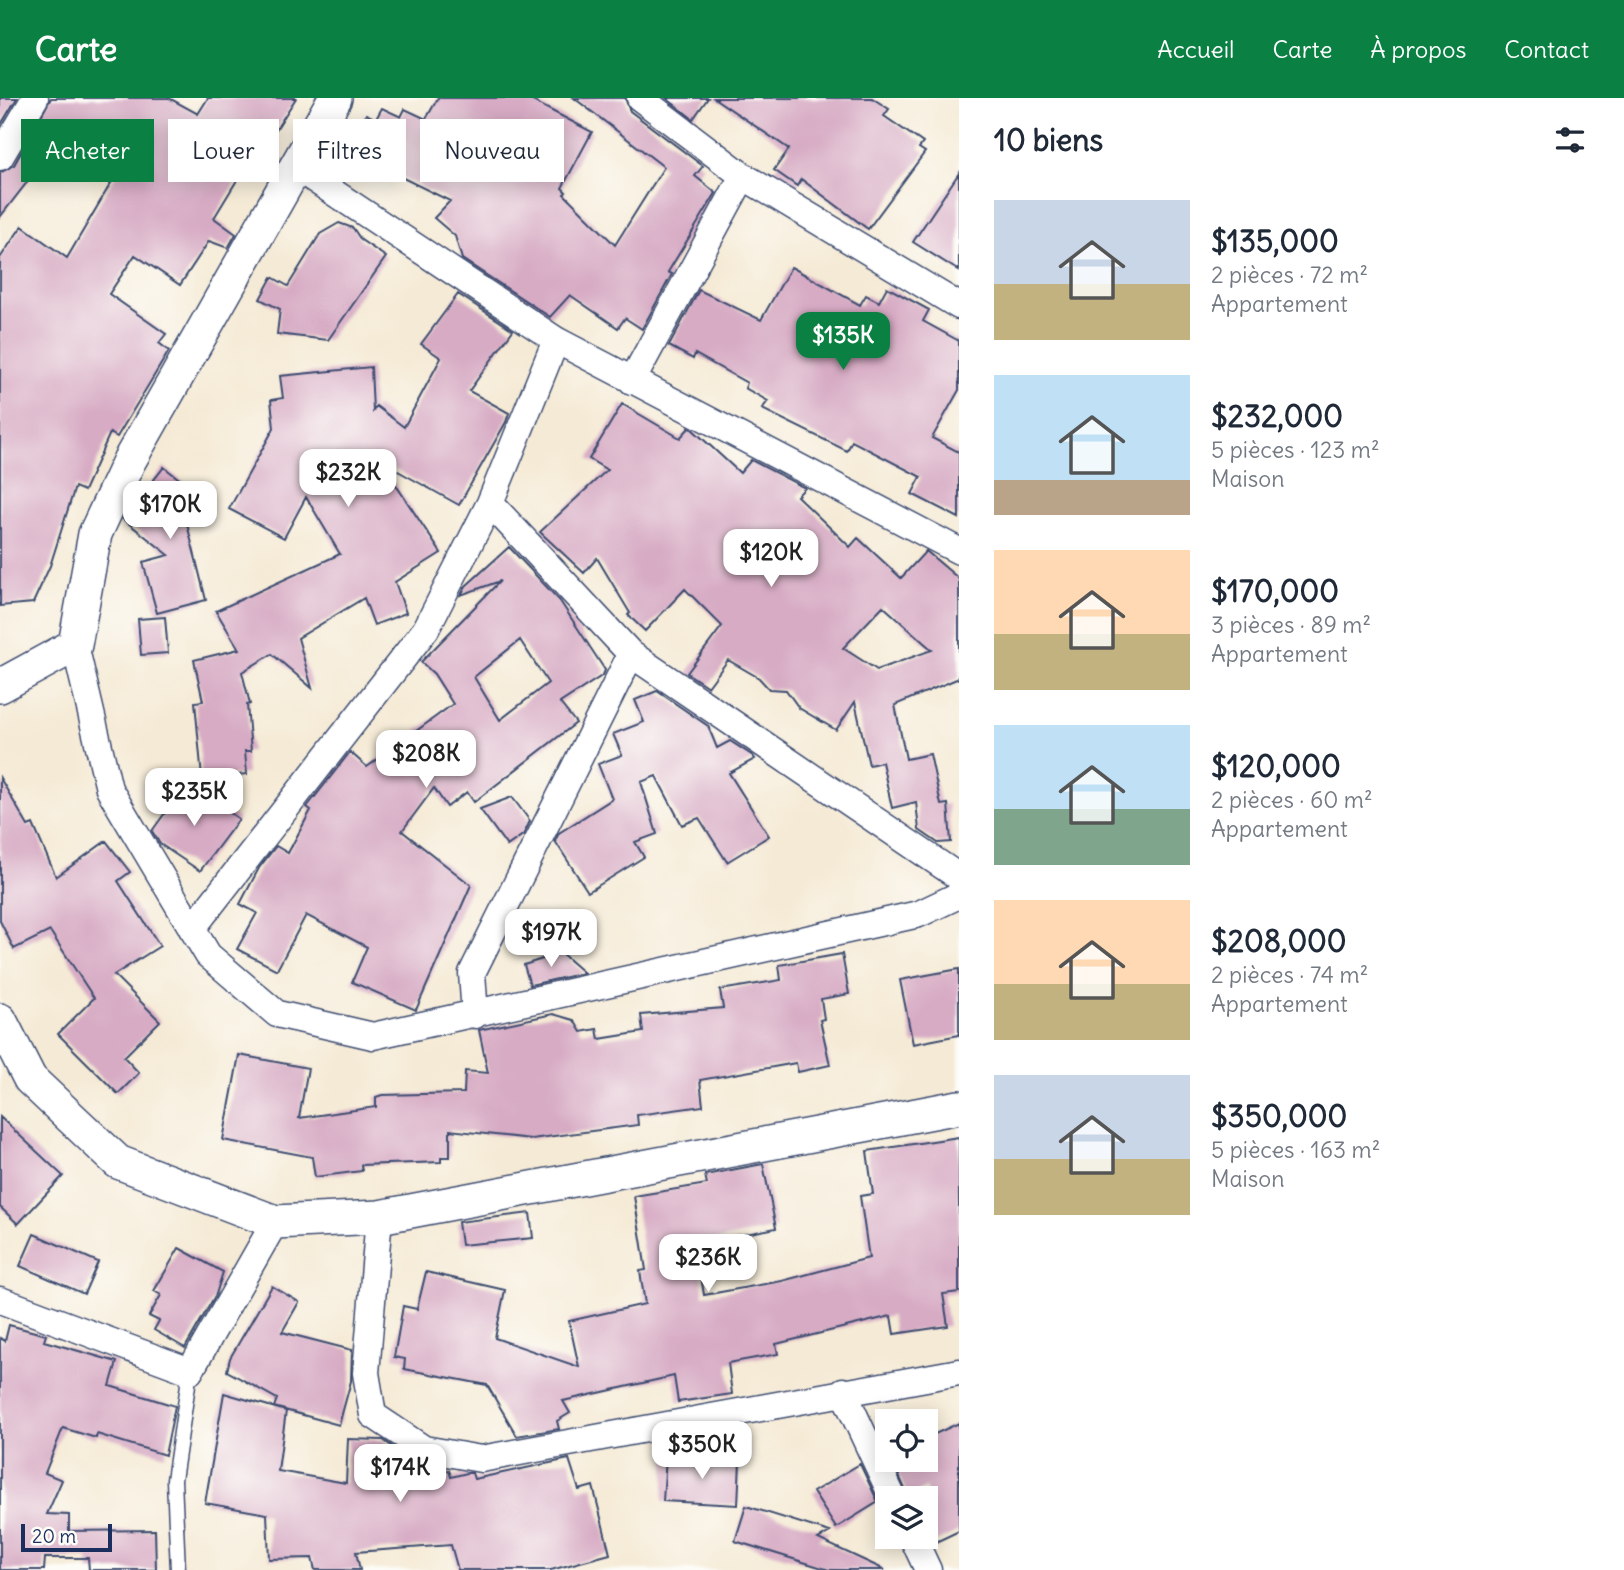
<!DOCTYPE html>
<html lang="fr">
<meta charset="utf-8">
<style>
body{margin:0;font-family:Delius,sans-serif;background:#f2f2f3;color:#1f2937;height:100vh;display:flex;flex-direction:column;font-size:26px;white-space:nowrap}
*{box-sizing:border-box;margin:0}
p{font-size:23px;color:#747a83}
.icon{flex:none;width:38px;height:38px;fill:none;stroke:currentColor;stroke-width:2;stroke-linecap:round;stroke-linejoin:round}
.map{position:relative;flex:1;overflow:hidden}
.details{display:flex;flex-direction:column;background:#fff;width:665px}
.details>*{flex:none}
.banner{position:absolute;left:21px;top:21px;width:665px;height:63px;display:flex;gap:14px}
.tools{position:absolute;left:875px;top:1311px;display:grid;gap:14px}
.tools a{display:grid;place-items:center;width:63px;height:63px;border-radius:0px;background:#fff;box-shadow:0 4px 18px #0003;font-size:35px}
.scale{position:absolute;left:21px;bottom:18px;width:91px;box-sizing:border-box;padding-left:7px;border:4px solid #1b2f5e;border-top:0;font-size:19px;line-height:24px;white-space:nowrap;color:#1b2f5e;-webkit-text-stroke:5px #fdfcf7;paint-order:stroke}
.price{position:absolute;translate:-50% -60px;padding:0 16px;border-radius:14px;background:#fff;color:#222;font-size:23px;line-height:46px;filter:drop-shadow(0 2px 4px #0008)}
.price::after{content:'';position:absolute;left:50%;top:42px;width:21px;height:16px;margin-left:-10px;background:inherit;clip-path:polygon(0 0,100% 0,50% 100%)}
.price.on{background:#0b8043;color:#fff}
ul{padding:0;list-style:none}
li{display:flex;align-items:center;gap:21px;height:175px;padding:0 35px}
li span{display:grid;place-items:center;flex:none;width:196px;height:140px;border-radius:0px;color:#555}
li>.icon{margin-inline-start:auto}
span .icon{width:84px;height:84px;fill:#fffc;stroke-width:1}
li b{font-size:30px}
h2{display:flex;justify-content:space-between;align-items:center;height:84px;padding:0 35px;font-size:30px}
.pill{padding:0 24px;border-radius:0px;background:#fff;box-shadow:0 4px 18px #0003;font-size:24px;line-height:63px}
.pill.on{background:#0b8043;color:#fff}
header{display:flex;align-items:center;gap:42px;box-sizing:border-box;height:98px;padding:0 35px;background:#0b8043;color:#fff}
header strong{font-size:33px}
nav{display:flex;gap:38px;margin-inline-start:auto;font-size:24px}
main{display:flex;flex:1;min-height:0}
.map>svg:first-child{display:block}
</style>
<header>
<strong>Carte</strong>
<nav><a>Accueil</a><a>Carte</a><a>À propos</a><a>Contact</a></nav>
</header>
<main>
<div class="map">
<svg width="959" height="1472" viewBox="0 0 959 1472">
<rect width="100%" height="100%" fill="#fdfcf7"/>
<filter id="ink" filterUnits="userSpaceOnUse"><feTurbulence type="fractalNoise" baseFrequency=".0143" numOctaves="2"/><feDisplacementMap in="SourceGraphic" scale="14" xChannelSelector="R" yChannelSelector="G"/><feConvolveMatrix kernelMatrix="1 2 1 2 8 2 1 2 1" color-interpolation-filters="sRGB"/></filter>
<filter id="wash" filterUnits="userSpaceOnUse"><feTurbulence type="fractalNoise" baseFrequency=".00686" numOctaves="4" result="noise"/><feDisplacementMap in="SourceGraphic" scale="28" xChannelSelector="R" yChannelSelector="G"/><feGaussianBlur stdDeviation="1.57" result="paint"/><feColorMatrix in="noise" values="0 0 0 0 0 0 0 0 0 0 0 0 0 0 0 0 0 1.4 0 .05"/><feComposite in="paint" operator="in"/></filter>
<g filter="url(#wash)">
<rect width="100%" height="100%" fill="#f5ead5"/>
<g id="blocks">
<path fill="#d7abc4" fill-rule="evenodd" d="M0,0H17L0,28Z
M51,0H169L198,16L208,0H296L268,44L262,41L214,120L236,136L228,150L209,143L180,187L135,157L109,196L166,236L159,245L169,253L117,339L110,335L84,393L75,389L50,468L33,505L0,508V160L22,128L67,160L128,56L73,25L0,119V75L14,67Z
M438,0H527L592,34L562,90L566,94L564,96L615,147L664,69L574,0H625L630,13L703,68L695,78L716,95L668,174L672,176L642,231L625,220L618,230L570,197L550,219L462,161L455,138L434,120L450,103L391,74L389,78L362,65L365,58L355,53L357,50L351,46L366,16L376,21L382,10L401,19L405,11L426,21Z
M666,0H708L693,21Z
M714,0H872L889,11L884,18L923,45L919,50L925,54L868,131L801,81L797,88L774,72L789,51Z
M959,75V173L913,144Z
M339,125L353,130L361,142L386,159L328,242L277,236L280,211L260,201L272,179L288,188L320,136Z
M791,169L860,207L866,197L879,204L887,189L929,212L923,223L959,243V292L932,340L959,354V420L912,396L921,379L852,343L847,353L762,311L768,303L745,290L747,285L695,256L693,261L669,248L699,192L761,222Z
M458,196L513,232L469,293L509,315L506,324L459,407L380,363L441,455L395,484L406,515L374,527L364,500L298,540L312,590L272,556L242,574L250,606L247,607L251,653H245L247,676L202,680L195,604L203,603L194,562L239,551L216,513L340,456L306,399L284,440L229,411L274,330L271,302L283,300L280,278L371,269L373,313L376,308L404,329L441,260L421,246Z
M622,306L680,340L689,330L692,331L740,375L751,362L805,390L797,398L850,449L858,440L901,480L926,453L959,481V580L895,607L906,661L930,656L941,707L948,706L951,744L938,745L919,732L916,704L892,710L882,664L869,667L855,604L836,632L799,610L786,592L769,591L759,580L728,562L708,589L687,575L722,528L685,491L645,533L628,517L630,515L597,460L584,475L540,434L607,372L589,361ZM883,508L932,552L877,572L843,550Z
M164,369L206,402L187,426L206,502L157,515L143,464L169,457L123,421Z
M509,449L560,503L605,572L603,577L560,605L576,625L474,704L467,694L447,709L434,690L402,733L471,787L416,912L352,884L367,849L306,817L277,872L237,851L257,815L240,806L259,770L276,748L288,755L311,712L307,709L350,654L367,669L453,606L434,576L421,564L500,483L461,497L466,488ZM520,542L548,585L500,622L474,579Z
M165,519L168,555L141,557L138,521Z
M657,593L708,628L717,650L730,643L753,658L755,661L729,675L769,738L727,764L699,720L682,727L656,678L641,684L657,736L635,744L644,759L588,794L555,743L559,735L612,701L598,666L622,657L613,636L644,624L635,602Z
M0,680L28,728L33,726L56,779L106,743L130,774L118,783L160,848L114,877L160,923L124,959L139,975L118,996L58,936L94,900L50,833L14,851L0,823Z
M192,689L239,721L200,773L160,746L152,733L175,701L181,705Z
M512,699L530,723L524,736L507,748L480,711Z
M561,855L584,875L530,887L524,867Z
M842,856L849,896L821,901L824,921L820,922L830,967L798,974L796,965L700,982L703,1008L637,1017L638,1027L531,1041L450,1032V1059H441V1064L361,1067L362,1073L315,1079L312,1059L223,1042L239,957L308,970L299,1020L376,1009V999L382,997L464,995L465,973L488,975L479,932L553,916L574,922L581,934L597,931L599,941L643,934L641,917L723,910L720,892L781,882L779,867Z
M959,871V937L913,946L900,882Z
M0,1019L63,1078L18,1126L0,1109Z
M959,1039V1194L943,1196L948,1228L894,1236L891,1218L776,1246L778,1256L728,1265L732,1296L678,1304L674,1278L563,1303L570,1315L557,1323L559,1331L517,1338L487,1287L404,1271L405,1261L394,1259L403,1208L417,1211L426,1174L505,1192L495,1240L579,1269L569,1223L645,1206L640,1173L646,1172L634,1098L707,1086L705,1077L763,1066L776,1130L696,1146L704,1197L782,1183L869,1160L860,1098L873,1096L867,1053Z
M530,1115L533,1140L461,1147L458,1124Z
M34,1136L98,1164L84,1196L20,1168Z
M179,1150L223,1174L216,1196L185,1250L154,1232L159,1223L149,1218L161,1197L154,1193Z
M272,1188L299,1204L282,1234L352,1252L351,1283L339,1327L274,1309L277,1301L227,1273L230,1260Z
M9,1227L46,1237L44,1243L117,1264L110,1288L175,1308L165,1357L97,1336L96,1340L63,1330L45,1375L62,1382L47,1416L69,1417V1433L155,1432L156,1472H89L88,1460H45L44,1472H0V1240L5,1243Z
M224,1295L286,1313L278,1373L346,1385L348,1341L383,1342L407,1359L406,1383L449,1372L451,1379L467,1375H472L474,1381L569,1361L579,1392L593,1388L610,1456L551,1472H458L451,1447L356,1454L360,1472H315L312,1460L269,1461L267,1416L205,1405Z
M959,1325V1433L936,1444L926,1425V1390L908,1398L892,1362H926V1340Z
M666,1359L740,1363L738,1407L663,1403Z
M860,1366L878,1404L836,1430L813,1394Z
M746,1408L830,1434L818,1441L885,1472H829L735,1443Z"/>
</g>
</g>
<g filter="url(#ink)">
<use href="#blocks" fill-opacity="0" stroke="#3c4b70" stroke-width="2"/>
<g fill="none" stroke-linecap="round" stroke-linejoin="round">
<defs>
<path id="service" d="M178,1472L174,1382L190,1273"/>
<path id="minor" d="M640,0L743,78L959,208
M0,59L35,0
M297,70L556,242L959,453
M632,283L743,78
M490,405L631,556L959,779
M75,547L109,691L208,857L277,916L373,938L919,816L959,797
M192,831L426,531L490,405L556,242
M475,917L472,875L631,556
M379,1119L366,1275L373,1317L424,1351L481,1361L959,1274
M0,1202L190,1273L275,1124
M843,1293L893,1400
M912,1438L928,1472"/>
<path id="tertiary" d="M0,588L75,547L95,436L129,363L335,0
M0,922L30,981L118,1064L275,1124L379,1119L959,1009"/>
</defs>
<use href="#service" stroke="#3c4b70" stroke-width="17"/>
<use href="#minor" stroke="#3c4b70" stroke-width="29"/>
<use href="#tertiary" stroke="#3c4b70" stroke-width="36"/>
<use href="#service" stroke="#fff" stroke-width="14"/>
<use href="#minor" stroke="#fff" stroke-width="26"/>
<use href="#tertiary" stroke="#fff" stroke-width="33"/>
</g>
</g>
</svg>
<div class="tools">
<a><svg class="icon" aria-label="locate" viewBox="0 0 24 24"><circle cx="12" cy="12" r="6"/><path d="M12 2v4M12 18v4M2 12h4M18 12h4"/></svg></a>
<a><svg class="icon" aria-label="layers" viewBox="0 0 24 24"><path d="M12 4l9 5-9 5-9-5zM3 14l9 5 9-5"/></svg></a>
</div>
<div class="scale">20 m</div>
<b class="price on" style="left:843px;top:274px">$135K</b>
<b class="price" style="left:348px;top:411px">$232K</b>
<b class="price" style="left:170px;top:443px">$170K</b>
<b class="price" style="left:771px;top:491px">$120K</b>
<b class="price" style="left:426px;top:692px">$208K</b>
<b class="price" style="left:194px;top:730px">$235K</b>
<b class="price" style="left:551px;top:871px">$197K</b>
<b class="price" style="left:708px;top:1196px">$236K</b>
<b class="price" style="left:702px;top:1383px">$350K</b>
<b class="price" style="left:400px;top:1406px">$174K</b>
<div class="banner">
<a class="pill on">Acheter</a>
<a class="pill">Louer</a>
<a class="pill">Filtres</a>
<a class="pill">Nouveau</a>
</div>
</div>
<section class="details">
<h2>10 biens<svg class="icon" aria-label="filters" viewBox="0 0 24 24"><path d="M4 7h16M4 17h16"/><circle cx="9" cy="7" r="2"/><circle cx="15" cy="17" r="2"/></svg></h2>
<ul>
<li><span style="background:linear-gradient(#c9d6e8 60%,#c2b280 0)"><svg class="icon" aria-label="home" viewBox="0 0 24 24"><path d="M3 11l9-7 9 7M6 9v11h12V9"/></svg></span><div><b>$135,000</b><p>2 pièces · 72 m²</p><p>Appartement</p></div></li>
<li><span style="background:linear-gradient(#bfe0f5 75%,#b9a48a 0)"><svg class="icon" aria-label="home" viewBox="0 0 24 24"><path d="M3 11l9-7 9 7M6 9v11h12V9"/></svg></span><div><b>$232,000</b><p>5 pièces · 123 m²</p><p>Maison</p></div></li>
<li><span style="background:linear-gradient(#ffd9b3 60%,#c2b280 0)"><svg class="icon" aria-label="home" viewBox="0 0 24 24"><path d="M3 11l9-7 9 7M6 9v11h12V9"/></svg></span><div><b>$170,000</b><p>3 pièces · 89 m²</p><p>Appartement</p></div></li>
<li><span style="background:linear-gradient(#bfe0f5 60%,#7fa58c 0)"><svg class="icon" aria-label="home" viewBox="0 0 24 24"><path d="M3 11l9-7 9 7M6 9v11h12V9"/></svg></span><div><b>$120,000</b><p>2 pièces · 60 m²</p><p>Appartement</p></div></li>
<li><span style="background:linear-gradient(#ffd9b3 60%,#c2b280 0)"><svg class="icon" aria-label="home" viewBox="0 0 24 24"><path d="M3 11l9-7 9 7M6 9v11h12V9"/></svg></span><div><b>$208,000</b><p>2 pièces · 74 m²</p><p>Appartement</p></div></li>
<li><span style="background:linear-gradient(#c9d6e8 60%,#c2b280 0)"><svg class="icon" aria-label="home" viewBox="0 0 24 24"><path d="M3 11l9-7 9 7M6 9v11h12V9"/></svg></span><div><b>$350,000</b><p>5 pièces · 163 m²</p><p>Maison</p></div></li>
</ul>
</section>
</main>
